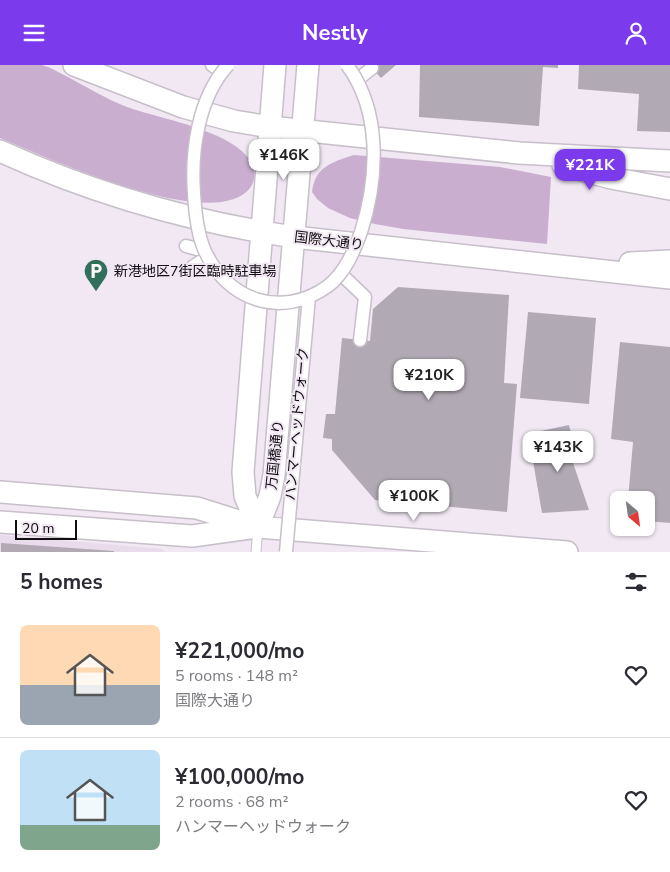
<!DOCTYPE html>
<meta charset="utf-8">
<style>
body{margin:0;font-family:"Nunito Sans","Noto Sans JP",sans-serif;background:#f2f2f3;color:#2b2b33;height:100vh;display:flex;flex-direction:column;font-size:19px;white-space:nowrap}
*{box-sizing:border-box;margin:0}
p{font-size:16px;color:#7c7c81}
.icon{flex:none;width:28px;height:28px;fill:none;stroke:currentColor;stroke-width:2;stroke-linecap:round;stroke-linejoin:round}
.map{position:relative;height:487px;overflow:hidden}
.panel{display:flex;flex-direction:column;background:#fff;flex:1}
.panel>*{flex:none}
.needle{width:32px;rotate:151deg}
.fabs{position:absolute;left:610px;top:426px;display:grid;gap:10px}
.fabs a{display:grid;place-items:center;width:45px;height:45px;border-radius:8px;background:#fff;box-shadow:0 1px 4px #0004;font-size:25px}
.scale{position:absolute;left:15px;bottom:12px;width:62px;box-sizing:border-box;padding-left:5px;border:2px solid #100d11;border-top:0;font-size:14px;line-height:18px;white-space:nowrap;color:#100d11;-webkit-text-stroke:4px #f1e8f3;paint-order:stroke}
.price{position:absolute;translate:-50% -42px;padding:0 11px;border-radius:10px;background:#fff;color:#222;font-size:16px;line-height:32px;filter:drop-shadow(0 1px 2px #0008)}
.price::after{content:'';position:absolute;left:50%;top:30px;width:15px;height:11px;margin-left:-8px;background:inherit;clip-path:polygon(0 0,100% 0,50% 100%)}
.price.active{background:#7c3aed;color:#fff}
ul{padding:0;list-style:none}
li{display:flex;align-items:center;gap:15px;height:125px;padding:0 20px}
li+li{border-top:1px solid #e1e1e2}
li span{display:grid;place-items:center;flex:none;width:140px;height:100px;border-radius:8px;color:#555}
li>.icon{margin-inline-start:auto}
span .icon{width:60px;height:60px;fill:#fffc;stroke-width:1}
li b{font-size:21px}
h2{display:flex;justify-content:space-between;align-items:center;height:60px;padding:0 20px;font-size:21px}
header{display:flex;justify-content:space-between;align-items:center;height:65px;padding:0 20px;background:#7c3aed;color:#fff;font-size:22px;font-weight:700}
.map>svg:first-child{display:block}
</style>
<header><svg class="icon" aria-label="menu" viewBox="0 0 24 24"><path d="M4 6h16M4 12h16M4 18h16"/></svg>Nestly<svg class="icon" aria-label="person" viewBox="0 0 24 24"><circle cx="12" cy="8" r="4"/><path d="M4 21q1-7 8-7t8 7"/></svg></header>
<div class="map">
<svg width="670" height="487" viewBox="0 0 670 487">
<rect width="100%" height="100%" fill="#f1e8f3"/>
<path fill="#e9dbec" d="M0,470L162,484L165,487H0Z"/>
<path fill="#c9aed0" d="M0,0C13,0 29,0 42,0C50,2 58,7 66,11C85,21 106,34 127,42C160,54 233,65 252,98C256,106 255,116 250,123C213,170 44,91 0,73Z
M354,90L500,102L551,112L547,179L403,164L375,159L350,153L328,143L317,134L312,127C315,101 333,97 354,90Z"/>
<path fill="#b1a9b3" d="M369,0H396L381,13Z
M420,0H558V3L543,2L539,61L419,52Z
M579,0H670V67L637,66L639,29L578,24Z
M398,222L509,230L504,318L517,319L507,447L375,435L332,385V374L323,373L326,349H335L342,273L370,276L373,244Z
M528,247L596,253L589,339L520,333Z
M620,277L670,282V458L646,456V435H628L633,377L611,374Z
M569,360L574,382L568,383L589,445L542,448L533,396L535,387L540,384L536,367Z
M1,478L114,486V487H1Z"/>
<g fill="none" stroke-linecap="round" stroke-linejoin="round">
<defs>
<path id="service" d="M256,487L258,463"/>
<path id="pedestrian" d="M212,0L222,7
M357,15L372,3
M186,181L197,184L203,183
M192,202L208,192
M341,209L365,232L360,275"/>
<path id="tertiary" d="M74,0L183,42L234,56L270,62L519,88L670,96
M0,86C94,129 192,157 294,172L670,213
M563,100L611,113L670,124
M630,198L670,196
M0,427L197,443L251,460
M0,457L192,471L258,462L567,487
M258,462L270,431L274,410L308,0
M258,462L245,431L243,407L275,0"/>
</defs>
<use href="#service" stroke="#c7bfc9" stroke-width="11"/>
<use href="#pedestrian" stroke="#c7bfc9" stroke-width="15"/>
<use href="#tertiary" stroke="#c7bfc9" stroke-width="24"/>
<use href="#service" stroke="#fff" stroke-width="9"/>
<use href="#pedestrian" stroke="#fff" stroke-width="12"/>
<use href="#tertiary" stroke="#fff" stroke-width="21"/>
<defs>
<path id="pedestrian-bridge" d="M228,0C198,33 191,86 194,128C195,146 197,167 204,184C226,235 281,255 328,221C345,208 354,186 361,167C378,114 382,47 347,0
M286,487L309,232"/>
</defs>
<use href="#pedestrian-bridge" stroke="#c7bfc9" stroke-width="15" stroke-linecap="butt"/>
<use href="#pedestrian-bridge" stroke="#fff" stroke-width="12"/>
</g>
<defs>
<symbol id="parking-pin" viewBox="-11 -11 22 30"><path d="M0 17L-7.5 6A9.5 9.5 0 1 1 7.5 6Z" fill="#326f5b" stroke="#f1e8f3"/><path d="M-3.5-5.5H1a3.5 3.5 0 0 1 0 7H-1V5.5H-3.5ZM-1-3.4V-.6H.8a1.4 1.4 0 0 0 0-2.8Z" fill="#fff"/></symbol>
</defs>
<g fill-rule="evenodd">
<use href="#parking-pin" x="82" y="192" width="28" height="38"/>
</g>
<g text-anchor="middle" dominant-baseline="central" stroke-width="4" stroke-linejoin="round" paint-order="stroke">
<g font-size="14" fill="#100d11" stroke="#f1e8f3">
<text transform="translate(329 176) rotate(7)">国際大通り</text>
<text transform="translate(297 359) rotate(-85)">ハンマーヘッドウォーク</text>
<text transform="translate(275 390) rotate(-84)">万国橋通り</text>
</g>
<g font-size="14" fill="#100d11" stroke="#f1e8f3" text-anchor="start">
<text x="114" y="206">新港地区7街区臨時駐車場</text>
</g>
</g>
</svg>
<div class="fabs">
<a><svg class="needle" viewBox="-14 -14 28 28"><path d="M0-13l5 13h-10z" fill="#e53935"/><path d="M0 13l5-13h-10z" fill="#7c7c81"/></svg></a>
</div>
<div class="scale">20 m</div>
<b class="price" style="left:284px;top:116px">¥146K</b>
<b class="price active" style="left:590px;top:126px">¥221K</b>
<b class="price" style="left:429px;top:336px">¥210K</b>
<b class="price" style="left:558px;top:408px">¥143K</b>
<b class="price" style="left:414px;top:457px">¥100K</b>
</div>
<section class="panel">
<h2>5 homes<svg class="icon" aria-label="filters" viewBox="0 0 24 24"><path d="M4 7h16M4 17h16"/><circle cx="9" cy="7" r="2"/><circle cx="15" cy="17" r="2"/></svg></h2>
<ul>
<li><span style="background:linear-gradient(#ffd9b3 60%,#9aa5b1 0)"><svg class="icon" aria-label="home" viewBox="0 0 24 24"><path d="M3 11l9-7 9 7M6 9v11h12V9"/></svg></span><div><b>¥221,000/mo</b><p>5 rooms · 148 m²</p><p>国際大通り</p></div><svg class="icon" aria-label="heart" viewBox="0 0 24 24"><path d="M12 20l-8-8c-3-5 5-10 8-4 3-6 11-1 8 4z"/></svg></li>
<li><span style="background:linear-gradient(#bfe0f5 75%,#7fa58c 0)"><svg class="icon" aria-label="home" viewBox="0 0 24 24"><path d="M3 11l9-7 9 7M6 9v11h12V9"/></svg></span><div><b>¥100,000/mo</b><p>2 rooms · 68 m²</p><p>ハンマーヘッドウォーク</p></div><svg class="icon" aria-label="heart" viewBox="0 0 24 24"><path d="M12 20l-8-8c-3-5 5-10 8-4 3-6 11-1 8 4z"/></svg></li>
</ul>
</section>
